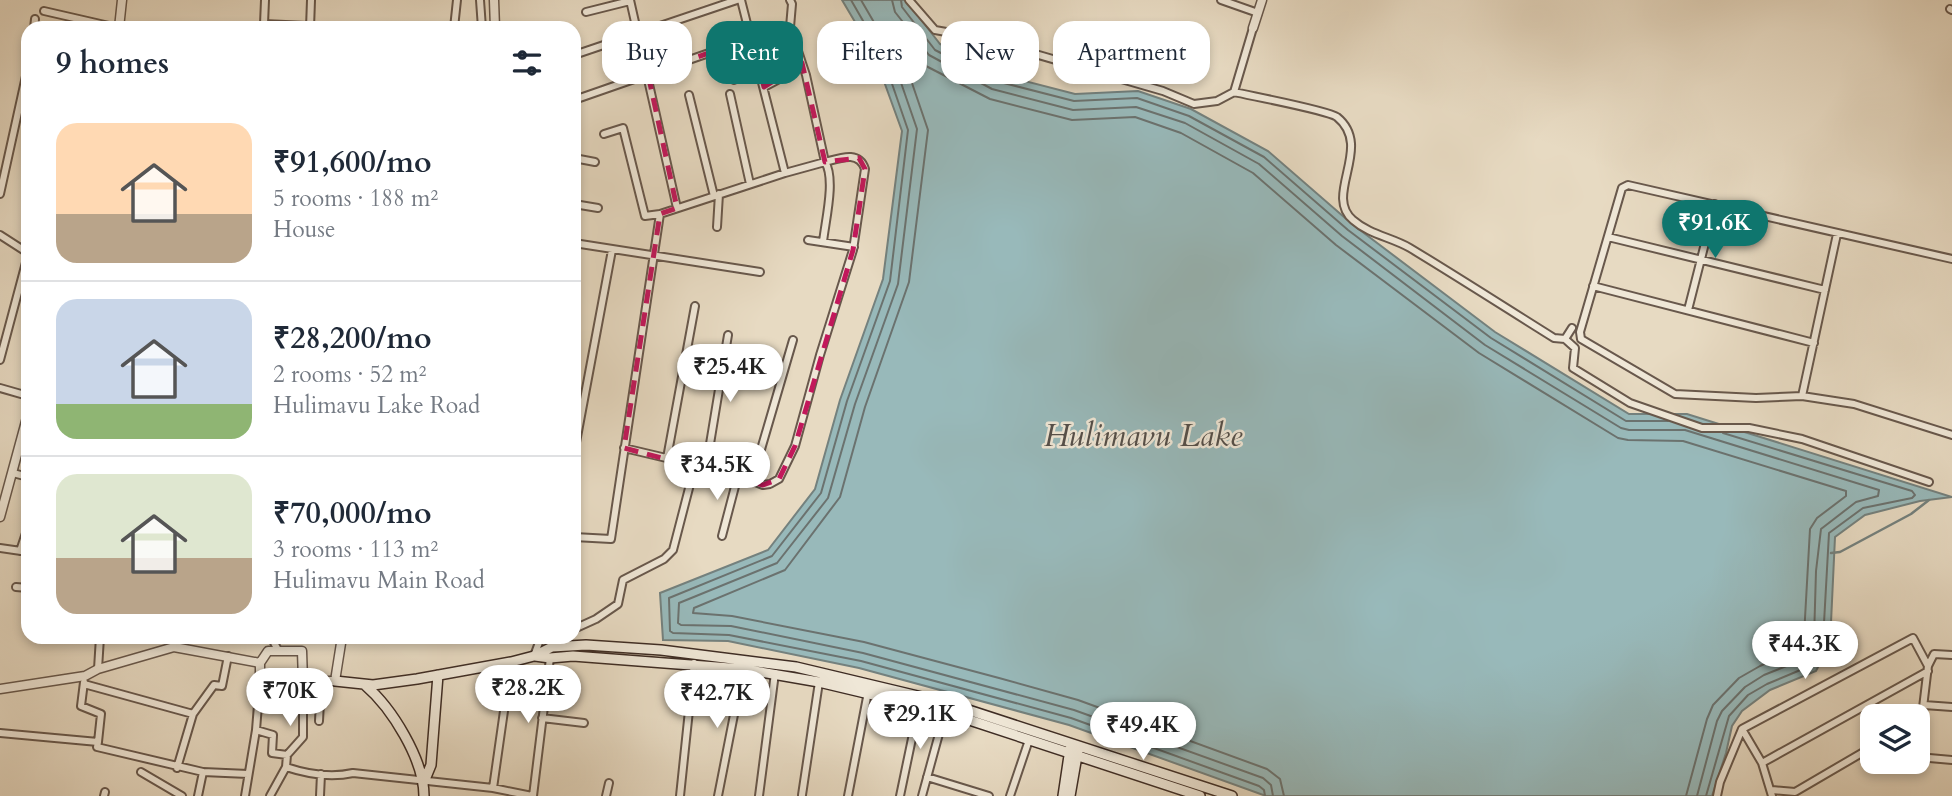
<!DOCTYPE html>
<meta charset="utf-8">
<style>
body{margin:0;font-family:Cardo,serif;background:#f6f6f7;color:#1f2937;height:100vh;display:flex;flex-direction:column;font-size:26px;white-space:nowrap}
*{box-sizing:border-box;margin:0}
p{font-size:23px;color:#747a83}
.icon{flex:none;width:38px;height:38px;fill:none;stroke:currentColor;stroke-width:2;stroke-linecap:round;stroke-linejoin:round}
.map{position:relative;flex:1;overflow:hidden}
.sheet{position:absolute;left:21px;top:21px;width:560px;height:623px;display:flex;flex-direction:column;background:#fff;border-radius:21px;box-shadow:0 4px 10px #0003}
.sheet>*{flex:none}
.guide{position:absolute;left:602px;top:21px;width:665px;height:63px;display:flex;gap:14px}
.fabs{position:absolute;left:1860px;top:704px;display:grid;gap:14px}
.fabs a{display:grid;place-items:center;width:70px;height:70px;border-radius:14px;background:#fff;box-shadow:0 4px 10px #0003;font-size:35px}
.price{position:absolute;translate:-50% -60px;padding:0 16px;border-radius:24px;background:#fff;color:#222;font-size:23px;line-height:46px;filter:drop-shadow(0 2px 4px #0008)}
.price::after{content:'';position:absolute;left:50%;top:42px;width:21px;height:16px;margin-left:-10px;background:inherit;clip-path:polygon(0 0,100% 0,50% 100%)}
.price.on{background:#0f766e;color:#fff}
ul{padding:0;list-style:none}
li{display:flex;align-items:center;gap:21px;height:175px;padding:0 35px}
li+li{border-top:2px solid #e0e1e3}
li span{display:grid;place-items:center;flex:none;width:196px;height:140px;border-radius:21px;color:#555}
li>.icon{margin-inline-start:auto}
span .icon{width:84px;height:84px;fill:#fffc;stroke-width:1}
li b{font-size:30px}
h2{display:flex;justify-content:space-between;align-items:center;height:84px;padding:0 35px;font-size:30px}
.pill{padding:0 24px;border-radius:21px;background:#fff;box-shadow:0 4px 10px #0003;font-size:24px;line-height:63px}
.pill.on{background:#0f766e;color:#fff}
.map>svg:first-child{display:block}
</style>
<div class="map">
<svg width="1952" height="796" viewBox="0 0 1952 796">
<rect width="100%" height="100%" fill="#e7dac2"/>
<filter id="stains"><feTurbulence type="fractalNoise" baseFrequency=".00286" numOctaves="4"/><feColorMatrix values="0 0 0 0 .2 0 0 0 0 .09 0 0 0 0 .02 0 0 0 .5 -.17"/></filter>
<radialGradient id="worn" r=".72"><stop offset=".6" stop-color="#630" stop-opacity="0"/><stop offset="1" stop-color="#630" stop-opacity=".3"/></radialGradient>
<path fill="#98b9ba" stroke="#74817e" stroke-width="2" d="M842,0H906L940,44L998,74L1075,94L1138,91L1191,109L1268,151L1352,224L1495,332L1629,414H1687L1952,497L1920,501L1865,515L1835,537L1830,644L1816,671L1770,690L1742,711L1732,726L1726,753L1712,796H1266L1069,725L859,668L728,641L663,640L660,593L768,550L815,489L840,400L883,279L902,131L874,54Z"/>
<g fill="none" stroke-linecap="round" stroke-linejoin="round">
<path stroke="#6b726f" stroke-width="2" d="M851,0L881,52L908,130L890,281L847,401L821,493L772,556L669,598L670,631L673,633L729,635L861,661L1071,718L1259,786L1264,790L1265,796
M861,0L889,48L917,129L898,284L855,404L828,498L777,563L679,603L678,623L681,625L731,626L863,653L1074,710L1263,778L1271,785L1273,796
M892,0L895,12L929,55L992,89L1073,110L1136,107L1185,123L1259,164L1342,236L1485,345L1621,428L1629,430H1685L1879,490L1878,496L1856,502L1821,529L1816,571L1814,639L1804,659L1764,675L1745,687L1722,711L1717,721L1697,796
M901,0L902,7L935,50L996,81L1074,101L1137,98L1189,116L1264,157L1348,230L1491,338L1626,421H1668
M1284,796L1280,779L1267,769L1078,700L999,678L864,642L732,616L693,613L694,608L785,570L840,497L865,407L909,282L928,130L899,45L901,41L905,42L924,65L990,99L1072,120L1135,117L1181,133L1253,173L1336,245L1479,353L1618,438L1628,440L1683,441L1846,491V496L1817,518L1810,529L1804,636L1797,649L1760,666L1739,678L1713,705L1707,719L1686,796
M1706,796L1729,716L1748,695L1767,684L1810,666L1823,641L1829,533L1863,508L1912,498L1915,495L1912,491L1723,433"/>
<path stroke="#74817e" stroke-width="2.5" d="M1831,553L1840,552L1911,514L1929,500"/>
<defs>
<path id="minor" d="M265,0L264,24L350,28
M480,0L482,28
M630,0L677,208
M909,0L935,30L980,38L1163,91L1194,104L1217,101L1234,92C1251,96 1327,110 1337,117C1374,147 1323,195 1353,220C1370,235 1391,237 1410,248C1458,277 1506,308 1554,338L1565,339L1572,328
M1221,0L1258,13
M1950,9L1952,10
M44,11L118,28
M586,12L630,1
M34,28L35,19
M310,28L311,0
M454,28L457,0
M726,47L734,80
M577,54L737,0
M764,87L794,71L802,63
M1234,92L1253,28
M730,94L750,184
M689,95L714,196
M574,100L752,38
M604,134L623,128L645,216L660,214
M574,158L595,162
M785,173L825,162L806,75L790,27L792,4L790,0
M0,194L28,67
M574,204L598,208
M717,227L719,194
M1837,234L1802,396L1854,404L1952,435
M0,235L28,253
M1608,237L1825,290
M808,240L854,247
M574,243L760,272
M1593,286L1814,343
M1688,310L1715,204
M1565,339L1575,348L1573,368L1630,403L1702,428H1749L1802,439L1929,482
M0,360L28,255
M0,388L28,396
M1802,396L1756,398L1675,394L1581,339L1580,332L1622,188L1628,185L1952,259
M624,448L738,475L763,485L770,484L779,479L795,446L820,355L853,250L865,169C859,150 840,158 825,162C836,179 825,222 823,242
M574,453L612,250
M667,458L695,306
M706,468L728,335
M13,473L28,477
M752,480L793,340
M722,536L738,475
M574,537L611,539L660,214L785,173L741,0
M0,548L28,552
M20,551L28,527
M16,587L28,588
M27,627H28
M574,629L596,619L618,604L623,580L664,559L673,550L695,465
M69,637L100,639
M271,637L278,650
M534,656L541,637
M98,669L100,637
M84,682L81,706L101,714L98,742
M84,684L193,714L177,768
M1924,705L1952,707
M193,714L214,685L222,686L228,656
M542,718L584,723
M319,721L321,682
M256,730L273,735L272,753L287,755
M0,733L98,742L97,747L203,772L198,796
M1918,749L1928,666L1934,654L1952,655
M1918,757L1952,760
M1762,763L1928,671
M286,767C307,774 331,778 353,773L493,788L532,796
M141,772L182,796
M203,772L248,774
M927,777L989,796
M493,788L511,662
M1772,790L1795,792L1872,747
M802,795L819,682
M104,796L105,792
M245,796L256,730L260,680
M270,796L286,767L287,755L303,737V681
M320,796L321,774
M533,796L550,658
M606,796L609,783
M680,796L694,663
M718,796L743,669
M759,796L775,673
M848,796L868,692
M900,796L919,705
M922,796L945,712
M1010,796L1029,740
M1717,796L1720,782L1742,729
M1772,796L1762,763L1742,729L1913,638L1928,666"/>
<path id="tertiary" d="M494,0L495,28
M119,28L122,0
M1253,28L1262,0
M0,517L28,414
M268,651H302L303,681L260,680V663Z
M303,681H335L342,637
M0,689L85,676L98,669L174,647L260,663"/>
<path id="secondary" d="M535,656L550,658L573,656L743,669L819,682L945,712L1200,796
M335,681L373,685L417,679L511,662L534,656L552,647L586,645L661,650L796,667L947,703L1232,796
M365,685C392,708 424,760 424,796
M424,782L431,765L438,675
M1063,796L1070,749
M1070,796L1078,750"/>
</defs>
<use href="#minor" stroke="#68584c" stroke-width="10"/>
<use href="#tertiary" stroke="#68584c" stroke-width="11"/>
<use href="#secondary" stroke="#3e2c24" stroke-width="12"/>
<use href="#minor" stroke="#efe7d7" stroke-width="6"/>
<use href="#tertiary" stroke="#efe7d7" stroke-width="8"/>
<use href="#secondary" stroke="#efe7d7" stroke-width="9"/>
</g>
<path fill="none" stroke="#c2185b" stroke-width="5" stroke-dasharray="14 9" stroke-linejoin="round" d="M752,38L764,87L802,63L825,162L859,158L865,169L853,250L795,446L779,479L763,485L624,448L660,214L677,208L648,74Z"/>
<g text-anchor="middle" dominant-baseline="central" stroke-width="5" stroke-linejoin="round" paint-order="stroke">
<g font-size="32" font-style="italic" fill="#544f4a" stroke="#efe7d7">
<text x="1143" y="436">Hulimavu Lake</text>
</g>
</g>
<rect width="100%" height="100%" filter="url(#stains)"/>
<rect width="100%" height="100%" fill="url(#worn)"/>
</svg>
<div class="fabs">
<a><svg class="icon" aria-label="layers" viewBox="0 0 24 24"><path d="M12 4l9 5-9 5-9-5zM3 14l9 5 9-5"/></svg></a>
</div>
<b class="price on" style="left:1715px;top:260px">₹91.6K</b>
<b class="price" style="left:730px;top:404px">₹25.4K</b>
<b class="price" style="left:717px;top:502px">₹34.5K</b>
<b class="price" style="left:1805px;top:681px">₹44.3K</b>
<b class="price" style="left:528px;top:725px">₹28.2K</b>
<b class="price" style="left:290px;top:728px">₹70K</b>
<b class="price" style="left:717px;top:730px">₹42.7K</b>
<b class="price" style="left:920px;top:751px">₹29.1K</b>
<b class="price" style="left:1143px;top:762px">₹49.4K</b>
<div class="guide">
<a class="pill">Buy</a>
<a class="pill on">Rent</a>
<a class="pill">Filters</a>
<a class="pill">New</a>
<a class="pill">Apartment</a>
</div>
<section class="sheet">
<h2>9 homes<svg class="icon" aria-label="filters" viewBox="0 0 24 24"><path d="M4 7h16M4 17h16"/><circle cx="9" cy="7" r="2"/><circle cx="15" cy="17" r="2"/></svg></h2>
<ul>
<li><span style="background:linear-gradient(#ffd9b3 65%,#b9a48a 0)"><svg class="icon" aria-label="home" viewBox="0 0 24 24"><path d="M3 11l9-7 9 7M6 9v11h12V9"/></svg></span><div><b>₹91,600/mo</b><p>5 rooms · 188 m²</p><p>House</p></div></li>
<li><span style="background:linear-gradient(#c9d6e8 75%,#8fb573 0)"><svg class="icon" aria-label="home" viewBox="0 0 24 24"><path d="M3 11l9-7 9 7M6 9v11h12V9"/></svg></span><div><b>₹28,200/mo</b><p>2 rooms · 52 m²</p><p>Hulimavu Lake Road</p></div></li>
<li><span style="background:linear-gradient(#dfe7d0 60%,#b9a48a 0)"><svg class="icon" aria-label="home" viewBox="0 0 24 24"><path d="M3 11l9-7 9 7M6 9v11h12V9"/></svg></span><div><b>₹70,000/mo</b><p>3 rooms · 113 m²</p><p>Hulimavu Main Road</p></div></li>
</ul>
</section>
</div>
